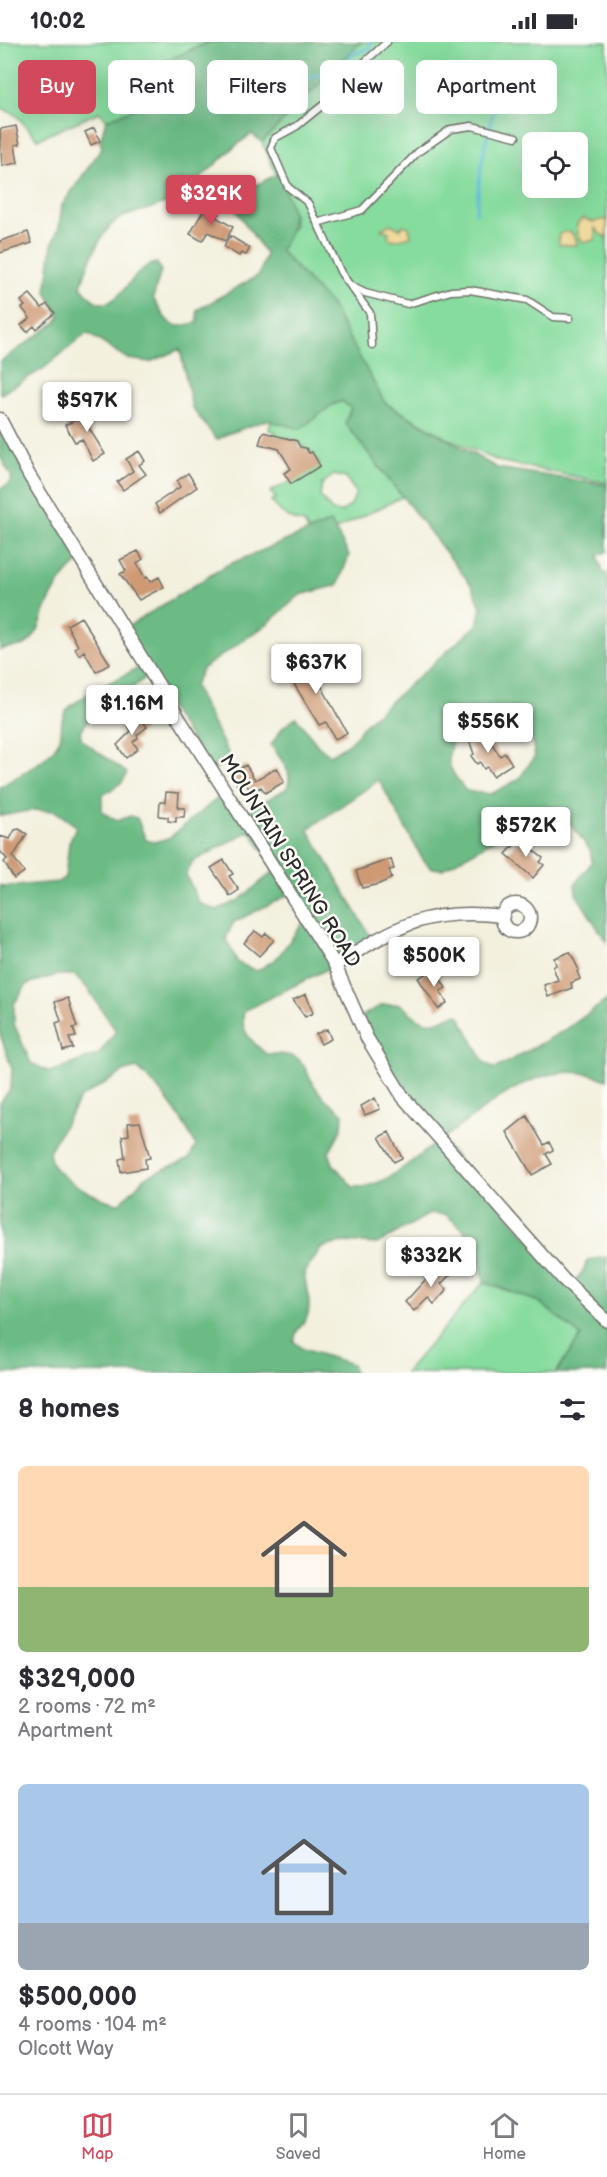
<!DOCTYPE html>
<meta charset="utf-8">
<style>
body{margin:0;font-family:"Balsamiq Sans",sans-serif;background:#f7f7f7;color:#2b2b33;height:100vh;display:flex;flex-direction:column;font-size:22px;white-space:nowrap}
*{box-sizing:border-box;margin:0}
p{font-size:20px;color:#7c7c81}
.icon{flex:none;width:33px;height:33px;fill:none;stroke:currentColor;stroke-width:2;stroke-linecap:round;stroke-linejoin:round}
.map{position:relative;height:1331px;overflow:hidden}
.side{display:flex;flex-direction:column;background:#fff;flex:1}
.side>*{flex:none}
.guide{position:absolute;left:18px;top:18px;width:572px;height:54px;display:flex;gap:12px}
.fabs{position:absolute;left:522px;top:90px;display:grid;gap:12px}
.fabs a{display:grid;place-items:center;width:66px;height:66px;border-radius:9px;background:#fff;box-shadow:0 6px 24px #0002;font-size:30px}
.price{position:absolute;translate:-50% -51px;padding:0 14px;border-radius:6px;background:#fff;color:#222;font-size:20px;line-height:39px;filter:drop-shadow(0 2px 3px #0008)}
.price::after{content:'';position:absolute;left:50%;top:36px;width:18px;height:14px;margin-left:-9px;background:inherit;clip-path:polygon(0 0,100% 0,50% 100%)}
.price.selected{background:#d1495b;color:#fff}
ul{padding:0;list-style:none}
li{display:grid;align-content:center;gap:12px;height:318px;padding:0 18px}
li span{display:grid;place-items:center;height:186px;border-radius:9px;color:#555}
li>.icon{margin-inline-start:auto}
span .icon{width:108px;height:108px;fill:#fffc;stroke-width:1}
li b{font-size:26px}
h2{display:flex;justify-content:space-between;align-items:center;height:72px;padding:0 18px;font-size:26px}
.tag{padding:0 21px;border-radius:9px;background:#fff;box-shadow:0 6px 24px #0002;font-size:21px;line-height:54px}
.tag.selected{background:#d1495b;color:#fff}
.status{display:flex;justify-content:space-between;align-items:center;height:42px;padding:0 30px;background:#fff;direction:ltr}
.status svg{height:16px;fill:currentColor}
.tab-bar{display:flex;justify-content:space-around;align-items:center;height:84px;border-top:2px solid #e1e1e2;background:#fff;font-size:16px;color:#7c7c81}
.tab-bar a{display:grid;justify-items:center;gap:3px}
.tab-bar .selected{color:#d1495b}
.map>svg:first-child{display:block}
</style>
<div class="status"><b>10:02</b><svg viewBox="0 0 49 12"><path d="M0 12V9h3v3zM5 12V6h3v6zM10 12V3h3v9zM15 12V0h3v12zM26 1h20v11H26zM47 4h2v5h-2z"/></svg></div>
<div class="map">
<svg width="607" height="1331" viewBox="0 0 607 1331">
<rect width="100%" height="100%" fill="#fdfcf7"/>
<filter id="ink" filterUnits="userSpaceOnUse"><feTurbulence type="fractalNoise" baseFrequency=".0167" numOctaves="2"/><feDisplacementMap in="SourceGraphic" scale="12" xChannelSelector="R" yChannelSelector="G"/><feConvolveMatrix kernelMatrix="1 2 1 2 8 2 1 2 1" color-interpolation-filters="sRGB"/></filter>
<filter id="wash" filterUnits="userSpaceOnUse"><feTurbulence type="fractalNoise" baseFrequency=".008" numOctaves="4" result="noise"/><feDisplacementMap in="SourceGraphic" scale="24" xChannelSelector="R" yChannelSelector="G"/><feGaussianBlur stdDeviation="1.35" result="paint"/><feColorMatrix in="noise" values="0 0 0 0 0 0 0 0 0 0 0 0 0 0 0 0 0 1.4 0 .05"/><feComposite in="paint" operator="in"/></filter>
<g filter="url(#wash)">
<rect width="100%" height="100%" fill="#f3f0de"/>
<path fill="#86db9e" stroke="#588364" stroke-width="1.5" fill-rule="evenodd" d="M0,0H210L192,6L162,47L118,93L108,78L99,70L38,97L16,73L0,65Z
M361,0H607V441L498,419L445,395L385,361L331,263L280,208L294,183L293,171L262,100ZM532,100H578V146H532Z
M341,359L351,366L345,381L402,455L335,488L330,480L309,490L304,481C289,478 281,471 271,459L276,456L270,450C287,440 303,435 320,423L312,410L309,411L297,399L275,394L276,390L269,388L271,379L300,387L332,363ZM334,433L346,436L356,451L351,463L341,470L332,469L320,454L322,442Z
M484,1240L539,1260L581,1294L556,1331H405Z"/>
<path fill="#6cbb85" stroke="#4c7358" stroke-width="1.5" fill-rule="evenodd" d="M210,0H361L296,65L262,24L222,30L215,33V45L218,53C244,65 271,45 292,70L262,100L252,92C225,108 206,136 179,154C163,165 141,168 123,175C102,183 87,224 81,244C114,293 127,223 157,221L161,229L153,256C159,265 166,284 179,284C186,284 191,280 198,281L197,268L259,233L266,212L233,164L239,151L278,132C291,166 302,175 280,209L331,263L385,361L497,426L607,443V510L598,513L603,531H607V901L576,852L575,842L592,820L590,808L558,766L545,769L443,827L431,826L422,816L379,738L308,787L373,899L335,923L244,969C239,990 252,999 266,1012C310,1011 298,1021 318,1049C325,1058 336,1065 343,1072L342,1086L329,1110L333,1122L353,1145C386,1147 414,1115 441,1098L403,1055L358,976L382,963L400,962C410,970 421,983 435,980C445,978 449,971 459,973L484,1020L495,1027L565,988L607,958V1038C543,1010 490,1064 441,1098L572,1245L584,1227L587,1218L607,1215V1331H556L581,1294L539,1260L484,1240L477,1207L463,1187L446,1173L431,1171L377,1202L343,1200L321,1206L304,1232C306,1245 312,1263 307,1275C302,1286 296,1285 294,1300L303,1307L352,1322L354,1331H0V1061L11,1046L12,1027L0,992V843L3,845L58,840L65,835L69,801L76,784L55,769L33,768L0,774V745C18,733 53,718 60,696C63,687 59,678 66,669C78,654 127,633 145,622L124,587L227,523L331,480L349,513L338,543L300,553L266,583L202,627L194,644L231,717L212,729L149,635L145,636L87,680L80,690L82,698L127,731L122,740L102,754V770L117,779L130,774L137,776L146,798L154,800L169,796L225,750L240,773L286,747C296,732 280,717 271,703L283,685L296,675L318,704L330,713L352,699L366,681L477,583L481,565L472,544L345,381L351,366L342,359L332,363L300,387L267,378L227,392L217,398L192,366L180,307L150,320L128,317L87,291L43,327L1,352L0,350V320L56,280L60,274L46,250L52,203L59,185L62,163L102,106L100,99L106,78L148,61L161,47L153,24ZM483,669L512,671L530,689L535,714L519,737L491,752L466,749C461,742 452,732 450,724C444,699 465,681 483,669ZM250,789L275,828L238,859L216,868L199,861L186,832L192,820ZM290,852L306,877L277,916L257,929L238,921L226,896L234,880ZM57,933H75L88,947L116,989L99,1012L50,1030L31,1021L14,982V962L27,942ZM137,1026C160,1045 182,1076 196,1103L189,1117L147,1134L120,1161C104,1161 61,1137 53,1123C50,1119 50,1113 49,1109L80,1056L125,1029Z
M0,377L82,518C65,529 54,548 46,566C41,578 40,589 30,599C21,608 10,603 0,608V447L8,443L12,436L0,414Z"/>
<path fill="#eeda9e" stroke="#8c8264" stroke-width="1.5" d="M583,176L593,180L607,177V194L601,193L595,186V198L583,200L578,192L577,182Z
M390,182L400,187L403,183L409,185L411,194L396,198L388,196L389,190L381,187Z
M570,189L576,197L577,203H559V192Z"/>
<path fill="#5dbbdc" stroke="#447384" stroke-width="1.5" d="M282,21L287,25L293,52L289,60C279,61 272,55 262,55C245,54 232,61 216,51L214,38L217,32Z"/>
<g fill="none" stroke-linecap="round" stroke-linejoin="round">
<path stroke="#5dbbdc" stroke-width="3" d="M291,40L332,29L344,24L351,13L370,6L371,0
M476,171C479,131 485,91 499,53"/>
</g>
<g id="blocks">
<path fill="#ce9973" d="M16,84L20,102L15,103L18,121L2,124L0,87Z
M94,86L100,99L91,103L85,90Z
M206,164L219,171L216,175L233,185L225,199L208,190L202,199L190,192Z
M28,190L32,201L0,211V199Z
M230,194L250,206L246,213L241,211L239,214L224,205Z
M30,252L42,266L47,262L55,271L36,287L34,284L27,290L21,283L30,276L22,266L25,264L21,259Z
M99,367L104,375L87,383L105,412L93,419L82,397L75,400L65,383Z
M263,390L297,399L300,405L306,406L309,411L312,410L320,424L291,442L284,431L291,427L279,407L259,402Z
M139,409L145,419L139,423L146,432L123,448L117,440L133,429L126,417Z
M188,431L197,445L160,471L155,462L180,445L177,439Z
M138,509L143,517L137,521L145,536L147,535L150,540L159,535L164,545L139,558L120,532L126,529L120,518Z
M81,575L110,622L96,630L84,609L79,613L75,606L78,604L67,583Z
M309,612L310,615L315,612L320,620L311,625L347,691L335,697L326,680L319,683L294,642L296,641L290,629L296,626L293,621Z
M137,671L147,685L137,693L138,696L133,700L138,707L126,716L117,703L131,689L126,679Z
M483,688L500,714L505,711L512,722L493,734L487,725L484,727L480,720L477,722L471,714L474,712L469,698Z
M246,723L255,738L277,726L284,740L265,751L261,745L251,750L245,740L238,744L231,731Z
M166,750L179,751L178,766H185L184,775H176V780L168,779V775L159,774L160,760H165Z
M19,787L27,792L13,815L24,830L14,837L4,820L7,817L0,809V794L10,797L15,788Z
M519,798L543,816L540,820L544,823L533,836L506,812Z
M391,817L394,827L389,828L392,836L379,842L362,846L356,829Z
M224,818L233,832L229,834L239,848L230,854L211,826Z
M255,889L263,895L266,891L274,898L259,914L244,901Z
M570,910L579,928L577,929L580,937L571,941L572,946L548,955L544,943L558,938L553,925L556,923L554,916Z
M434,927L446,946L440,949L447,961L438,967L418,936Z
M306,952L313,971L305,975L293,958Z
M68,956L77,985L73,986L76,995L69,996L73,1006L63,1009L56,981L61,979L55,960Z
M327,987L331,997L321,1002L316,992Z
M375,1056L380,1067L365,1073L361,1064Z
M527,1074L544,1103L549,1100L553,1108L546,1112L552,1122L532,1133L507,1090Z
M140,1080L150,1116L145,1117L146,1126L121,1130L119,1117L125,1116L122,1094L129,1093L128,1081Z
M389,1090L402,1116L394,1120L379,1095Z
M445,1220L454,1229L441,1242L447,1248L434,1262L428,1255L414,1269L405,1260L425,1238Z"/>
</g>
</g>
<g filter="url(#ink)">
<use href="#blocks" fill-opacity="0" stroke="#71706a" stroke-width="1.5"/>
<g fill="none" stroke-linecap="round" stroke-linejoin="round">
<defs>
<path id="service" d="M317,181L362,168L418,110L451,87L472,84L516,95
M351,244L365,251L408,262L451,249L470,248L527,258L553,275L570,276
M372,303L370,271L341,231L308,161L288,145L271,106L275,96L297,84L329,58L359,25L387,0"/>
<path id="minor" d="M0,377L29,433L182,681L334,921L367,996L403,1055L563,1237L607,1279
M502 876a14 14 0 1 1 28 0a14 14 0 1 1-28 0Z
M335,923C398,884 426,865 503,874"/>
</defs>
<use href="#service" stroke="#71706a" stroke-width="9"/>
<use href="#minor" stroke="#71706a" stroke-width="15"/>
<use href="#service" stroke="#fff" stroke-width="6"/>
<use href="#minor" stroke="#fff" stroke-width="12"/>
</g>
</g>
<g text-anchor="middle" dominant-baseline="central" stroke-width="5" stroke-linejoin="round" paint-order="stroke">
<g font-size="20" fill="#2b2b2b" stroke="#fdfcf7">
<text transform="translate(290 819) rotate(58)">MOUNTAIN SPRING ROAD</text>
</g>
</g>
</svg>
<div class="fabs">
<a><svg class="icon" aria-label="locate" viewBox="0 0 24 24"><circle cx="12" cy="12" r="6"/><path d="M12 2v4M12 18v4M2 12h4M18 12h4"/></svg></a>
</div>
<b class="price selected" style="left:211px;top:184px">$329K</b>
<b class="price" style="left:87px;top:391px">$597K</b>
<b class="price" style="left:316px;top:653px">$637K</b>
<b class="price" style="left:132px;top:694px">$1.16M</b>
<b class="price" style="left:488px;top:712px">$556K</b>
<b class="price" style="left:526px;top:816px">$572K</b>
<b class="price" style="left:434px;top:946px">$500K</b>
<b class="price" style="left:431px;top:1246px">$332K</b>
<div class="guide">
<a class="tag selected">Buy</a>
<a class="tag">Rent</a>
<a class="tag">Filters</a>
<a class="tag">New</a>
<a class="tag">Apartment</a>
</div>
</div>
<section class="side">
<h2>8 homes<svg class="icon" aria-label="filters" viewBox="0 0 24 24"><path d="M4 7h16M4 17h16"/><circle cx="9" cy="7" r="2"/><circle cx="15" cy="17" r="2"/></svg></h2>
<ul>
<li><span style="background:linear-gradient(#ffd9b3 65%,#8fb573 0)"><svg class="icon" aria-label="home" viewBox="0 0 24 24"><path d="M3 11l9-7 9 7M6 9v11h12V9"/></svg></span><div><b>$329,000</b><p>2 rooms · 72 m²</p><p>Apartment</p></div></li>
<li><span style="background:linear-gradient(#a9c7e8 75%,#9aa5b1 0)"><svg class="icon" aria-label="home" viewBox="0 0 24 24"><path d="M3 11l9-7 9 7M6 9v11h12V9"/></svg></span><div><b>$500,000</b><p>4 rooms · 104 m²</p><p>Olcott Way</p></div></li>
</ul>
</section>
<nav class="tab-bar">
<a class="selected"><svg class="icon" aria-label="map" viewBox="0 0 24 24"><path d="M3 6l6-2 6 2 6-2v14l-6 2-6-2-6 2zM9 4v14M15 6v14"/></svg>Map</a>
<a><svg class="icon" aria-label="saved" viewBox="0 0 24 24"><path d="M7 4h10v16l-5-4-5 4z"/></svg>Saved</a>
<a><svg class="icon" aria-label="home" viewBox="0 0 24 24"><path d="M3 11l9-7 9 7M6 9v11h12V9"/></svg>Home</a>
</nav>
